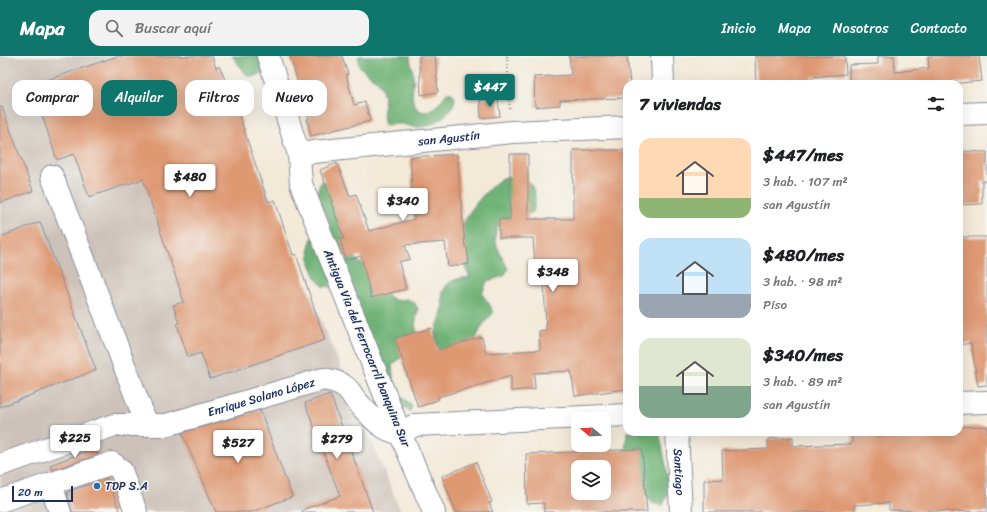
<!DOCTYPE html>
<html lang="es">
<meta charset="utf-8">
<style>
body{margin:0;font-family:Sriracha,sans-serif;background:#f2f2f2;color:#202124;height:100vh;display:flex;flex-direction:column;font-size:15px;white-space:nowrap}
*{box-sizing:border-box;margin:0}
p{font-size:13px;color:#757577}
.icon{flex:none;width:22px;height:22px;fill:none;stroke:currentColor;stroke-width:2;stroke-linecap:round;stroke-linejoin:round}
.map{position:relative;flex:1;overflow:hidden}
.sheet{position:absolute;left:623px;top:24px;width:340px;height:356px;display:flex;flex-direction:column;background:#fff;border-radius:12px;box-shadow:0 4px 16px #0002}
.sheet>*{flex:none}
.top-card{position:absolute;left:12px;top:24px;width:380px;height:36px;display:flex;gap:8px}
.needle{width:26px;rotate:288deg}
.buttons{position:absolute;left:571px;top:356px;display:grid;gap:8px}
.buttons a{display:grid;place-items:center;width:40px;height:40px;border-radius:8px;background:#fff;box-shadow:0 4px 16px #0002;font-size:20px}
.scale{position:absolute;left:12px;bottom:10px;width:61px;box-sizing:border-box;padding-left:4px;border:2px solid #1b2f5e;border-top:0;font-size:11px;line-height:14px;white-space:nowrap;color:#1b2f5e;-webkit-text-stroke:3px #f6f6f2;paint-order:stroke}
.price{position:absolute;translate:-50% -34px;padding:0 9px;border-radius:4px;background:#fff;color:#222;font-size:13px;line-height:26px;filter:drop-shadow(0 1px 2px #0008)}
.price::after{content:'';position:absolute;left:50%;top:24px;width:12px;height:9px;margin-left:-6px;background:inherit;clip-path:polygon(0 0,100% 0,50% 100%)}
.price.current{background:#0f766e;color:#fff}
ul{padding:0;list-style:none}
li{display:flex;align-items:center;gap:12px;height:100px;padding:0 16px}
li span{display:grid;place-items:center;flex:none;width:112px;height:80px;border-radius:12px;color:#555}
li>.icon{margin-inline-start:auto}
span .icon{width:48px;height:48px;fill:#fffc;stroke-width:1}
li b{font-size:17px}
h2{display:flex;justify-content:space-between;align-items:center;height:48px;padding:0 16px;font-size:17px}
.tag{padding:0 14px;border-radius:12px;background:#fff;box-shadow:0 4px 16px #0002;font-size:14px;line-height:36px}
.tag.current{background:#0f766e;color:#fff}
header{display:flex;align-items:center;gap:24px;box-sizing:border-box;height:56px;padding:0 20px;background:#0f766e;color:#fff}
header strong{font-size:19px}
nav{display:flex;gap:22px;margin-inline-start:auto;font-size:14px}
.search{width:280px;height:36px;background:#f2f2f2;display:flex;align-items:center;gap:10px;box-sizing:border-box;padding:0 14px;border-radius:12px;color:#757577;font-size:15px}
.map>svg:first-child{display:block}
</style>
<header>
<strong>Mapa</strong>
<div class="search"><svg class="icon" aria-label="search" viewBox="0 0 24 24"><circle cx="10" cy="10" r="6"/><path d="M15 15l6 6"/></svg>Buscar aquí</div>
<nav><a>Inicio</a><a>Mapa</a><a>Nosotros</a><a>Contacto</a></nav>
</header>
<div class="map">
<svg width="987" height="456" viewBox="0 0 987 456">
<rect width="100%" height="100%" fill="#f6f6f2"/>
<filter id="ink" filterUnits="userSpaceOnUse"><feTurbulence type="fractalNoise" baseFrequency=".025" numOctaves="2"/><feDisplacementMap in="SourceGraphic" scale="8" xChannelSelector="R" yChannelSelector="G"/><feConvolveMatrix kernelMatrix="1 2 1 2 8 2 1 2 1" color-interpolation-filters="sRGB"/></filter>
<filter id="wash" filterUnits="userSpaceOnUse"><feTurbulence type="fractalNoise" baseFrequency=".012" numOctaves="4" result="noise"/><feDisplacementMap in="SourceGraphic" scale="16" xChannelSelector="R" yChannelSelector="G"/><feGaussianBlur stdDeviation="0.9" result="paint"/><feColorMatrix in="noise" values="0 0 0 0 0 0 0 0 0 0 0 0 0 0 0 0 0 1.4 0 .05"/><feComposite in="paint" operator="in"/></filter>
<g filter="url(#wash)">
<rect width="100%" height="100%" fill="#f3e9d7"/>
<path fill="#cdc2b9" d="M0,0H211L401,456H0Z"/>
<path fill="#6fb276" stroke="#45706a" d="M232,0H260L263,15L257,20H248C242,14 238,7 232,0Z
M359,0H410C410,6 413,13 413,19C415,32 406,49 423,56C434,55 441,45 447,37H452L455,41C455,56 433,71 419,71C411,72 404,67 397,68C392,68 390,71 385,69C380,56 388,42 380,29C374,18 354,15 359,0Z
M512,120C516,121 524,122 527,125C537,132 536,147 533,156L515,163L507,162C485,176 499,194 508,213L504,220L487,225L482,238L490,249L493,257L482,270L471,293L442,296C430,280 438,273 442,255C444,249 441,243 443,237C446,224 460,221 470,222L464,209L467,202C463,192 460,178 464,167C468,155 491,128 503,122C505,121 509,120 512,120Z
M330,125L356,204L363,209L389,241L397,245L406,243L414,246L418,253L415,269L418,281L411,294L392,309C394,331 394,336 412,349L410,356L406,352L390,358L331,231L323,230L317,224L310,207L309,191L312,182L325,172L329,165C324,147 310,148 321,126Z
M627,376H659L666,410L669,436L663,449L654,448L646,439L624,409Z"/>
<g id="blocks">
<path fill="#de9973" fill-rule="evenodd" d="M118,0H212L216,12L219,10L234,44L268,146L275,144L293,199L296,198L325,284L210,323L201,297L188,301L177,268L179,267L173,249L184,246L143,123L89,141L74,98L57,104L32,29Z
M290,0H342L348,18H346L354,49L365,46L370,65L311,80L307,63H309L301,32H299Z
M419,0H435L438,36L421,39Z
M569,0H627L630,28H627V42L560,44V49L535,51L534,21L571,19Z
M755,0H845L846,18L812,21L813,28H756Z
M878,0H894L895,16L929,12L928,0H979L982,25L949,28H849V9L878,8Z
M498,42L500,60L481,62L480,44Z
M0,51H2L33,135L0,147Z
M573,94H627V333L575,340L571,315L534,317L535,333L511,335V320L438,341V344L418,351L395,282L432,272L438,294L482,281L486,297L540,294L539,275L546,274L544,224H536L533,182H499V163H510V98H528V163H573Z
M959,95L987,96V125H982V148L959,149Z
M457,98L465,191H467L469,208L448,211L445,186L405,189L410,203L399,206L406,233L371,242L361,200L346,204L340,183H344L331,146H332L320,114L337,107L350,140L356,138L369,175L414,163L410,101Z
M40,166L96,314L0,351V181Z
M959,181H987V329L978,330L971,287L959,289Z
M330,338L364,431L373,456H302V454L340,440L305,347Z
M260,354L292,441L251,456H216L182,377Z
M987,370V456L889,454V447L854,449V456H704V424L723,423L722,395L768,393V383L793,381V390L852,388V380H907V377H954V376H959V371Z
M95,392L98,399L52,414L50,409Z
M642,393L647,456H544V447L527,448L526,398ZM578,411H604V437H578Z
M476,406L492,446L489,447L493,456H456L442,420Z
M107,422L120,456H72L67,436Z"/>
</g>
</g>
<g filter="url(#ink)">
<use href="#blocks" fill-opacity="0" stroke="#878c9a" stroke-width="1"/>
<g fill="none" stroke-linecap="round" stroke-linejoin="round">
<defs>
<g id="minor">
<path d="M268,0L299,99"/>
<path d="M662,0L663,28"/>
<path d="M959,58L987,57"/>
<path d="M52,120L147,369"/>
<path d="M959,347L987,346"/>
<path id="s1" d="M677,376L681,456"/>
<path id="s2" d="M0,409L114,369H166L323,323C330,324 338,326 344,330C349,333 351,337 354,342C364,353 384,379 401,376C405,375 411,371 415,369L627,359"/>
<path d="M51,428L60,456"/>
<path d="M0,445L112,407L121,414L136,456"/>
<path id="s3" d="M434,456L400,377L301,128L299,99L313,96L512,76L627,71"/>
</g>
</defs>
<use href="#minor" stroke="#878c9a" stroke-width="24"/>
<path stroke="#878c9a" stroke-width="2.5" stroke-dasharray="1 3" stroke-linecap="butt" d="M507,0L510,55"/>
<use href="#minor" stroke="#fff" stroke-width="22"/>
</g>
</g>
<circle fill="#1f6fb2" stroke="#f6f6f2" stroke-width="1.5" cx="97" cy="430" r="4"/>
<g text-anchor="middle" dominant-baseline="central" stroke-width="3" stroke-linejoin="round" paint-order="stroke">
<g font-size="12" fill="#1b2f5e" stroke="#f6f6f2">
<text stroke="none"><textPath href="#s3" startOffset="534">san Agustín</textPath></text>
<text transform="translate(367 292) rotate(68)">Antigua Via del Ferrocarril banquina Sur</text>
<text stroke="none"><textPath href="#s2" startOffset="272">Enrique Solano López</textPath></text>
<text stroke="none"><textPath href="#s1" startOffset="40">Santiago</textPath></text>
</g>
<g font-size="12" fill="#1b2f5e" stroke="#f6f6f2" text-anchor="start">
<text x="105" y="430">TDP S.A</text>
</g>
</g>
</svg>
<div class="buttons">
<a><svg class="needle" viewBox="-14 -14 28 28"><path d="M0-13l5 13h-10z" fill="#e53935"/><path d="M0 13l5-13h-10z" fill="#757577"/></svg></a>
<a><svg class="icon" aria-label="layers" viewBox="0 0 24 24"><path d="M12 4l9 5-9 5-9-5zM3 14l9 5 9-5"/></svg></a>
</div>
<div class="scale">20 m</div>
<b class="price current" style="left:490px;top:52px">$447</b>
<b class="price" style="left:190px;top:142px">$480</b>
<b class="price" style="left:403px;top:166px">$340</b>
<b class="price" style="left:553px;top:237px">$348</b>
<b class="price" style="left:75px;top:403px">$225</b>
<b class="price" style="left:337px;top:404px">$279</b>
<b class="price" style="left:238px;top:408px">$527</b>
<div class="top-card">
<a class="tag">Comprar</a>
<a class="tag current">Alquilar</a>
<a class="tag">Filtros</a>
<a class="tag">Nuevo</a>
</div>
<section class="sheet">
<h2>7 viviendas<svg class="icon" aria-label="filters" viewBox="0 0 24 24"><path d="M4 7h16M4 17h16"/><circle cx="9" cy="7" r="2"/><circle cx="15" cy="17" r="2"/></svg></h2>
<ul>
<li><span style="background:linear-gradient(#ffd9b3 75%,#8fb573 0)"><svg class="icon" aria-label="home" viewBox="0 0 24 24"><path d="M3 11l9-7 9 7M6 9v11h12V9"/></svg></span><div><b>$447/mes</b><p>3 hab. · 107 m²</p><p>san Agustín</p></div></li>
<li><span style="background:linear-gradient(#bfe0f5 70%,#9aa5b1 0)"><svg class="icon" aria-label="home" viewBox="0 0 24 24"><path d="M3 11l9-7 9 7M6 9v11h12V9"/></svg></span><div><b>$480/mes</b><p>3 hab. · 98 m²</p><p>Piso</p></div></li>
<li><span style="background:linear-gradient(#dfe7d0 60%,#7fa58c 0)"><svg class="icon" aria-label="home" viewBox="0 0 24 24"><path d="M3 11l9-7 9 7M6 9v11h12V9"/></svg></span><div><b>$340/mes</b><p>3 hab. · 89 m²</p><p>san Agustín</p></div></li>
</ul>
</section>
</div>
